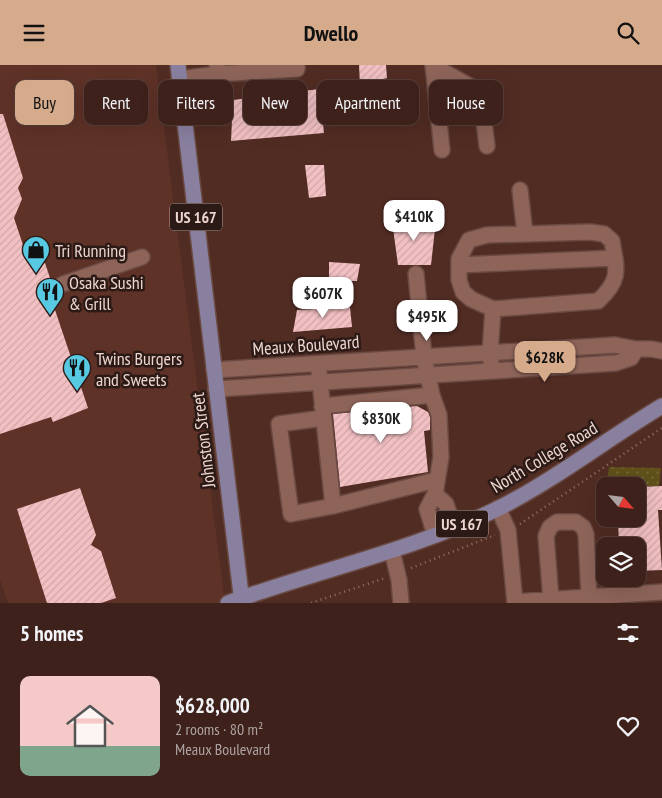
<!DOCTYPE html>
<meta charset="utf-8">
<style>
body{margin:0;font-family:"PT Sans Narrow",sans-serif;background:#482e27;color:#f1f3f6;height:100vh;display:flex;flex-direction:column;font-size:19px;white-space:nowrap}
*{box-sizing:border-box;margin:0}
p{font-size:16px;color:#ada3a2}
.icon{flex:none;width:28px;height:28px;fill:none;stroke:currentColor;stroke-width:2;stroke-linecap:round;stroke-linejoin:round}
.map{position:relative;height:538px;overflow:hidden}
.sheet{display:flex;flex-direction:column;background:#3d211a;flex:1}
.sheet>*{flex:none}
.top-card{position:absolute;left:15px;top:15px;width:632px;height:45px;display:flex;gap:10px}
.needle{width:32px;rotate:118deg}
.buttons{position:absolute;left:596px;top:412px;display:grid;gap:10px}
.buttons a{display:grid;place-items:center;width:50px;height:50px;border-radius:10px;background:#3d211a;box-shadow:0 5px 20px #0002,0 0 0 1px #563e39;font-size:25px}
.price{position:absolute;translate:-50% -42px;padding:0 11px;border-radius:10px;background:#fff;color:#222;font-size:16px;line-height:32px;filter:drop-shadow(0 1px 2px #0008)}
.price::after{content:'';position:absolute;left:50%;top:30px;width:15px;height:11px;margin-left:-8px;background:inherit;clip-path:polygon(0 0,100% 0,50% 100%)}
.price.active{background:#d6ab8b;color:#111}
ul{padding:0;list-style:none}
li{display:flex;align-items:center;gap:15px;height:125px;padding:0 20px}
li span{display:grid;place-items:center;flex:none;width:140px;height:100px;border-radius:10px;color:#555}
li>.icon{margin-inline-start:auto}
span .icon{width:60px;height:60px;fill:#fffc;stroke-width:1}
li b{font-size:21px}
h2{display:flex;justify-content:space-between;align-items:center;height:60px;padding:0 20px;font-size:21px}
.tag{padding:0 18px;border-radius:10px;background:#3d211a;box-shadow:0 5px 20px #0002,0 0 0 1px #563e39;font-size:18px;line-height:45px}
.tag.active{background:#d6ab8b;color:#111}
header{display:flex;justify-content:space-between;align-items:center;height:65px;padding:0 20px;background:#d6ab8b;color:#111;font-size:22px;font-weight:600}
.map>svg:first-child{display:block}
</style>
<header><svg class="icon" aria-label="menu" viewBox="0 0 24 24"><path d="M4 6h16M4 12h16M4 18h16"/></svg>Dwello<svg class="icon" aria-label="search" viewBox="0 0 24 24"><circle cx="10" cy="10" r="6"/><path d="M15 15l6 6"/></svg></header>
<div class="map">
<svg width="662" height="538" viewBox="0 0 662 538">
<defs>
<pattern id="green-dots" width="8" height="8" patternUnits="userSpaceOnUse" patternTransform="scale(1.25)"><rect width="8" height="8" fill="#60511a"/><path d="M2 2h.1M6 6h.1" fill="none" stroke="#77693a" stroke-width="1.8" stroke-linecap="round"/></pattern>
<pattern id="building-hatch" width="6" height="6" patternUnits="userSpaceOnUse" patternTransform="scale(1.25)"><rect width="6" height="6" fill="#f2c0c3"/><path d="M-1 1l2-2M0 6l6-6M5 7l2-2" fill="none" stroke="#d0a6a8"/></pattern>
</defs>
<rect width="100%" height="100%" fill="#512c23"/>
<path fill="#5f3227" d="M0,0H156L225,538H8L0,515Z"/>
<path fill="url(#green-dots)" d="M609,402L661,403L659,421H607Z"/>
<path fill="url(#building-hatch)" d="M359,0H386L387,13L360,21Z
M319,24L324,68L231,76L233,35Z
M0,49H3L23,113L18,123L22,134L14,153L28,195L39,200L45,198L55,228L50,230L88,343L53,357L51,352L0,369Z
M305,100H324L326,131L309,133Z
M436,155L431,200H398L392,156Z
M329,197L360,199L357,216H329Z
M350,242L352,262L293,267L297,245Z
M417,341L428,347L430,352V365L424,366L428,407L340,422L333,349Z
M662,421V445H658L662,505L638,506V481H619L618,454H638V422Z
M80,423L96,470L91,480L101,486L116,533L101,538H47L17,444Z"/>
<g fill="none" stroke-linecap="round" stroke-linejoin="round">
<defs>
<path id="minor" d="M433,0L442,85
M433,1L479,26L481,32L487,81
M218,9L297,4V0
M179,14L218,9L217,0
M520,125L525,169
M459,200L615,193
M416,209L424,292L432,330L439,350L441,392L435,429L427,444L435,470
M63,219L142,192
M214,305L615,280L636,284
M492,306L490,288L493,244L598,236C621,215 617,205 612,176L604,169L590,167L487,170L469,175L459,194V215L463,227L471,234L493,244
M319,307L333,441L436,415
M216,324L616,298L631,293L636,284H651L662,286
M322,341L432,330
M323,353L279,359L291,449L333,441
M435,429L446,439L454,463
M498,443L508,465L515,538
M392,486L399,515L401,538
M551,535L546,471L550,462L557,457H576L583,462L586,469L589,531
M515,537L662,527"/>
<path id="major" d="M178,0L242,538
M228,538C318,505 412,486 499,443C556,414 607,374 662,341"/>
</defs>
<use href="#minor" stroke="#694942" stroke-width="18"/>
<use href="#major" stroke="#694942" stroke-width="18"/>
<path stroke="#92726a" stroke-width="2.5" stroke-dasharray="1 4" stroke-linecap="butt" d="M520,459L662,363
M411,503L495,470
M311,538L385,513"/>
<use href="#minor" stroke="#8e6459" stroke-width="15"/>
<use href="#major" stroke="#8980a0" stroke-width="15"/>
</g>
<defs>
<symbol id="shop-pin" viewBox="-11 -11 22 30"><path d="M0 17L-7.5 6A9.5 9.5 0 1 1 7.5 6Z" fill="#57c9e2" stroke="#2b1a16"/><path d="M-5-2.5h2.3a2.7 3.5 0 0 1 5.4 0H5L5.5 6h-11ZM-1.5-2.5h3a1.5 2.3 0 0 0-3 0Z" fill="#111"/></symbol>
<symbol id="restaurant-pin" viewBox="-11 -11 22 30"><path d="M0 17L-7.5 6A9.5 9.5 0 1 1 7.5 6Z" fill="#57c9e2" stroke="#2b1a16"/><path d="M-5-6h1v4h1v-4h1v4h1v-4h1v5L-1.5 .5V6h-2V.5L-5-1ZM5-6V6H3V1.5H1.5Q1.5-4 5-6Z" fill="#111"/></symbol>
</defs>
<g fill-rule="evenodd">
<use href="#shop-pin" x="20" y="169" width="32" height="43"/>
<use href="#restaurant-pin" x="34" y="211" width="32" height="43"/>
<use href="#restaurant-pin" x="61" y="287" width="32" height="43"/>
</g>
<g text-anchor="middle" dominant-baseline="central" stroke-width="5" stroke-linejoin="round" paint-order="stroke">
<g fill="#2b1a16" stroke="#b49d98" stroke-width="1">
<rect x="170" y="138.5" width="52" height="27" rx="4"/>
<rect x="436" y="445.5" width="52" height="27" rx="4"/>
</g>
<g font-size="16" font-weight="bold" fill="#eed5cf">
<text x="196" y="152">US 167</text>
<text x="462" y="459">US 167</text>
</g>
<g font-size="18" fill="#eed5cf" stroke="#2b1a16" text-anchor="start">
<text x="55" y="185">Tri Running</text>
<text x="69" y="217">Osaka Sushi<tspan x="69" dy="21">&amp; Grill</tspan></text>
<text x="96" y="293">Twins Burgers<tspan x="96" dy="21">and Sweets</tspan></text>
</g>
<g font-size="18" fill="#eed5cf" stroke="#2b1a16">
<text transform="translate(306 280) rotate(-4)">Meaux Boulevard</text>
<text transform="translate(203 375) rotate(-97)">Johnston Street</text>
<text transform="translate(544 392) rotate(-31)">North College Road</text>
</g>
</g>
</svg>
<div class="buttons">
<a><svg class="needle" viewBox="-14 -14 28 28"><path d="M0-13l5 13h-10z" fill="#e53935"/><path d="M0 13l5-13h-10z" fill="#ada3a2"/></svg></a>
<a><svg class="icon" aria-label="layers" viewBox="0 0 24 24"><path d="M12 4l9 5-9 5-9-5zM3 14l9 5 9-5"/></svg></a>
</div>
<b class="price" style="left:414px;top:177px">$410K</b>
<b class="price" style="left:323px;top:254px">$607K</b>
<b class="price" style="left:427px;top:277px">$495K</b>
<b class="price active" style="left:545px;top:318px">$628K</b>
<b class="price" style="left:381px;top:379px">$830K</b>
<div class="top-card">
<a class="tag active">Buy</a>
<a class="tag">Rent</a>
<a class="tag">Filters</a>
<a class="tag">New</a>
<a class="tag">Apartment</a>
<a class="tag">House</a>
</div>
</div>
<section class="sheet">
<h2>5 homes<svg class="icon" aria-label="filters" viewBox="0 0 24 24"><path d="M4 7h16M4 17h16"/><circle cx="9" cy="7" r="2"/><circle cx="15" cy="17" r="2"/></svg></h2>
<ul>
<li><span style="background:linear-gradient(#f6c9c9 70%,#7fa58c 0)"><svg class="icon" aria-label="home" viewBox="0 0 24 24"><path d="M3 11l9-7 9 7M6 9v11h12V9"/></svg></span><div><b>$628,000</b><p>2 rooms · 80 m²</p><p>Meaux Boulevard</p></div><svg class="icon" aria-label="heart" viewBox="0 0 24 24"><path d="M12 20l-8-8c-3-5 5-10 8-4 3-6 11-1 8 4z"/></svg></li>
</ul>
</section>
